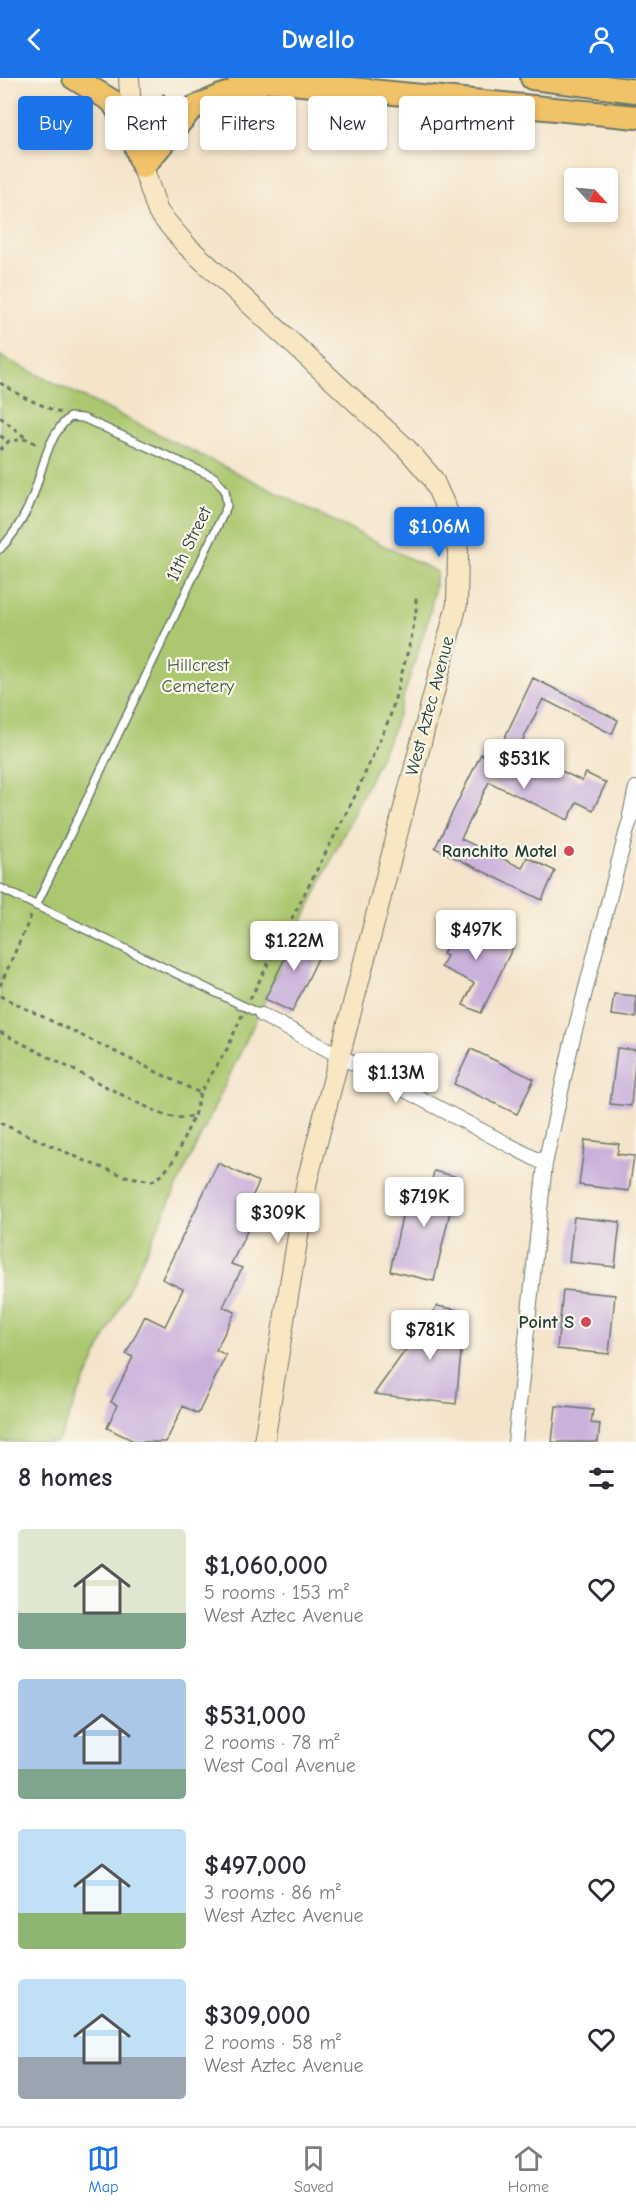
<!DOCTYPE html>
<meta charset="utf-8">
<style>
body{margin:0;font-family:"Comic Neue",sans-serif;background:#f7f7f7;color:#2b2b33;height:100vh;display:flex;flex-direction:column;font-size:22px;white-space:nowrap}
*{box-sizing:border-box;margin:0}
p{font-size:20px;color:#7c7c81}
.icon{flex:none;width:33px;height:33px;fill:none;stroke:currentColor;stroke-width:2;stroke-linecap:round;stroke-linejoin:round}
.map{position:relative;height:1364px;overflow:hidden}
.panel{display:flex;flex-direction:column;background:#fff;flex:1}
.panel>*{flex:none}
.guide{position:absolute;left:18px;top:18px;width:600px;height:54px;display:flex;gap:12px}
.needle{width:39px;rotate:116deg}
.tools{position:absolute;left:564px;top:90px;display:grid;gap:12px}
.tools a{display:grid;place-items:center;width:54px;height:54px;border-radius:6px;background:#fff;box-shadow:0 3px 9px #0003;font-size:30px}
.price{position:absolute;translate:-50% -51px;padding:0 14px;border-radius:6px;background:#fff;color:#222;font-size:20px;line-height:39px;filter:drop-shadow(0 2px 3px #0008)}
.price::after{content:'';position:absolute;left:50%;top:36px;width:18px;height:14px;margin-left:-9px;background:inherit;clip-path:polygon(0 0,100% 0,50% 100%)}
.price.active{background:#1a73e8;color:#fff}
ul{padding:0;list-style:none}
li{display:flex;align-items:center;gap:18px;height:150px;padding:0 18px}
li span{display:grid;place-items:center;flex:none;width:168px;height:120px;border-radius:6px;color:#555}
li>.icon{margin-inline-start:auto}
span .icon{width:72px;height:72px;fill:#fffc;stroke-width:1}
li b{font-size:26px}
h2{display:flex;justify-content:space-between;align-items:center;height:72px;padding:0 18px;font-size:26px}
.tag{padding:0 21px;border-radius:6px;background:#fff;box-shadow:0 3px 9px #0003;font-size:21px;line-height:54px}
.tag.active{background:#1a73e8;color:#fff}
header{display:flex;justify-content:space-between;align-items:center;height:78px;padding:0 18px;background:#1a73e8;color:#fff;font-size:27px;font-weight:600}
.tabs{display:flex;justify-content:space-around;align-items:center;height:84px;border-top:2px solid #e1e1e2;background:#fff;font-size:16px;color:#7c7c81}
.tabs a{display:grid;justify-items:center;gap:3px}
.tabs .active{color:#1a73e8}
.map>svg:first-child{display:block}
</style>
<header><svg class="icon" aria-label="back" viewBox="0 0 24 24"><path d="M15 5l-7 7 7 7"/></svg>Dwello<svg class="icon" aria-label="person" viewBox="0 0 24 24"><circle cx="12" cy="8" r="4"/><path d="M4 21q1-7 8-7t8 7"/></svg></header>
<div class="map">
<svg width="636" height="1364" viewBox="0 0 636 1364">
<rect width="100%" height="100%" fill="#fbf7ec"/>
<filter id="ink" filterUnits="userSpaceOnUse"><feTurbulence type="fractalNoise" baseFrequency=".0167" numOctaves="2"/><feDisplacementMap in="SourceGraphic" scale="12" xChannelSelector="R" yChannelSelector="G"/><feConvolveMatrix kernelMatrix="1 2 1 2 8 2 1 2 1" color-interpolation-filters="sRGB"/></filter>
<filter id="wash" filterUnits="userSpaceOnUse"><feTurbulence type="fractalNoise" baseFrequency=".008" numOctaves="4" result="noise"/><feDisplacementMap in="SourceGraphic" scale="24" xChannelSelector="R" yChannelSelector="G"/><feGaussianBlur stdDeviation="1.35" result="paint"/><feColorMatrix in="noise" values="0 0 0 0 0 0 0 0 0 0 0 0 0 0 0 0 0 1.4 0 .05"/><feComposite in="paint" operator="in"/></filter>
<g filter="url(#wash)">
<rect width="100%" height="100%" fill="#f4e4ca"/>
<path fill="#abc86f" stroke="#658252" stroke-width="1.5" d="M0,278L437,494L430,535L393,652L79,1315L62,1356L56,1364H0Z"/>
<g id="blocks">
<path fill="#cab1db" d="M533,600L618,642L612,656L543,621L518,672L582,703L586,695L606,705L593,732L577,724L568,742L489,704L461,761L522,790L527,779L555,793L542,822L435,770L481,676L494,682Z
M460,841L514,867L481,935L463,927L474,905L441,889L447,878L443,876Z
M297,855L324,868L292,934L265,921Z
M614,916L636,918V940L611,937Z
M617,970L636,972L631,1028L610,1026Z
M471,971L534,1001L517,1036L454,1006Z
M585,1062L619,1066L617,1076L634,1078L629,1113L579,1107Z
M218,1085L259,1104L241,1142L250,1147L231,1186L242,1190L223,1229L235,1234L216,1272L226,1277L198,1336L183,1328L166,1364H136L107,1350L117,1327L111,1324L133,1279L126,1276L145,1238L165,1248L183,1211L162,1201Z
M434,1093L458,1099L434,1203L390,1193L409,1107L430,1112Z
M574,1139L620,1144L615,1189L569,1184Z
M563,1212L615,1217L609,1276L557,1271Z
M437,1228L465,1233L456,1326L374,1316Z
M556,1328L593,1332L591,1345L600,1346L598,1364H552Z"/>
</g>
</g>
<g filter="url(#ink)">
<use href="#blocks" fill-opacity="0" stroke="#6a7768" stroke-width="1.5"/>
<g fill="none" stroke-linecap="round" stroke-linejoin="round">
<defs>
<path id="lane" d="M0,471C11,460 20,446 27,432C42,403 43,361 70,339L83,340L214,399L225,412L227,428L36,828
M0,810L262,937"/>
<path id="street" d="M630,737L636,710
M262,937L545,1086
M515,1364L545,1086L571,968L628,748L636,729"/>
<path id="secondary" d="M129,0L131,31L143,89L158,134L186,167L407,371L433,401L449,437L458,473L457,526L307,1103L264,1364"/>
<path id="primary" d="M74,0L112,23L130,52L143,89
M239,0L636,39
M532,0L636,13
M143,89L191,31L221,18L262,5"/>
</defs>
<use href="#lane" stroke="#6a7768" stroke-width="10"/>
<use href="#street" stroke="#6a7768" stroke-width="16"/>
<use href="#secondary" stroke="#6a7768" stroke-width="22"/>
<use href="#primary" stroke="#6a7768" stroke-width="26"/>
<path stroke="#6a7768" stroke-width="3" stroke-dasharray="4.5 4.5" stroke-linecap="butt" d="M150,27L162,29L165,32
M162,29L164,13
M0,305L25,320L60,335
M0,339L26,360
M0,358L9,363
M0,372L9,363L27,361L39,367
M0,908L31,838
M0,918L200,1015
M250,921L354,720L390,639L411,561L416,533V518
M0,954L132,1022L166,1038L182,1040L194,1038
M0,1045L90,1085L125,1098L152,1103L162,1097L174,1082L194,1038L200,1015L227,971L242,937"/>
<use href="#lane" stroke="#fff" stroke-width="7"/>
<use href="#street" stroke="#fff" stroke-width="14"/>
<use href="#secondary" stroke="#f9e7c3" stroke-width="20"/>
<use href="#primary" stroke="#f1c369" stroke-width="22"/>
</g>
</g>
<g fill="#d1495b" stroke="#fbf7ec" stroke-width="2">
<circle cx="569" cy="773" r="6"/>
<circle cx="586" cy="1244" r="6"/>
</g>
<g text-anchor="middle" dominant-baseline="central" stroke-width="4.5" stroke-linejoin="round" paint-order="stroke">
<g font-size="18" fill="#1f3d34" stroke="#fbf7ec">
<text transform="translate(189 466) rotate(-64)">11th Street</text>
<text transform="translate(430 628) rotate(-75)">West Aztec Avenue</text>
</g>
<g font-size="18" fill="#426043" stroke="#fbf7ec">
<text x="198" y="587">Hillcrest<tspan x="198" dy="21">Cemetery</tspan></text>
</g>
<g font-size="18" font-weight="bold" fill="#1f3d34" stroke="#fbf7ec" text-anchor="end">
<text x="557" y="773">Ranchito Motel</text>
<text x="574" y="1244">Point S</text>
</g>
</g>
</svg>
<div class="tools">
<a><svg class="needle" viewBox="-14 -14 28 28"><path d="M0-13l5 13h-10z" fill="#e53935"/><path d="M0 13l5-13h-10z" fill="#7c7c81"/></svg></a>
</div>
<b class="price active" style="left:439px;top:480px">$1.06M</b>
<b class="price" style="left:524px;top:712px">$531K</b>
<b class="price" style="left:476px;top:883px">$497K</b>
<b class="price" style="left:294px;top:894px">$1.22M</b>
<b class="price" style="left:396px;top:1026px">$1.13M</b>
<b class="price" style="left:424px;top:1150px">$719K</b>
<b class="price" style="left:278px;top:1166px">$309K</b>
<b class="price" style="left:430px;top:1283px">$781K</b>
<div class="guide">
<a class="tag active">Buy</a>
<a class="tag">Rent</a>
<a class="tag">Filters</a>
<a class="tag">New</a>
<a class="tag">Apartment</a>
</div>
</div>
<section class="panel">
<h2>8 homes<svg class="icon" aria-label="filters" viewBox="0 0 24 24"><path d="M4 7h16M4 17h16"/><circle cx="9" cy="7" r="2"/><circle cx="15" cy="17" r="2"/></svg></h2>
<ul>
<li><span style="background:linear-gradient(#dfe7d0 70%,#7fa58c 0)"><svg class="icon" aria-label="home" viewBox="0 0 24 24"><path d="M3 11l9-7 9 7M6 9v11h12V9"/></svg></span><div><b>$1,060,000</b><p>5 rooms · 153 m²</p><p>West Aztec Avenue</p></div><svg class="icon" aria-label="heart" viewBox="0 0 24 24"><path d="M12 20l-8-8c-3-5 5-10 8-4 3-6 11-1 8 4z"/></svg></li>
<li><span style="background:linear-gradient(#a9c7e8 75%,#7fa58c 0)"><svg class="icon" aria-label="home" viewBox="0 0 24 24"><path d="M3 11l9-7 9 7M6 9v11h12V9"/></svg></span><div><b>$531,000</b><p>2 rooms · 78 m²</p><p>West Coal Avenue</p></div><svg class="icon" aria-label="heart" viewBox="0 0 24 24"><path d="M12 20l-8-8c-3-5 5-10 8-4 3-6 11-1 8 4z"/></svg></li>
<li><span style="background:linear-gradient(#bfe0f5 70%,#8fb573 0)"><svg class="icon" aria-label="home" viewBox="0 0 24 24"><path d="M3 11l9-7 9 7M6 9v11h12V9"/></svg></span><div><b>$497,000</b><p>3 rooms · 86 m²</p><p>West Aztec Avenue</p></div><svg class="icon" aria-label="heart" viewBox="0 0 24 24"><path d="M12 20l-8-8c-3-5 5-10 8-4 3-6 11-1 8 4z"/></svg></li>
<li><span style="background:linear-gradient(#bfe0f5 65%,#9aa5b1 0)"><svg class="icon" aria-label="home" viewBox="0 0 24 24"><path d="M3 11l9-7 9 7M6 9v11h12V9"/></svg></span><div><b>$309,000</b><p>2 rooms · 58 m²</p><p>West Aztec Avenue</p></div><svg class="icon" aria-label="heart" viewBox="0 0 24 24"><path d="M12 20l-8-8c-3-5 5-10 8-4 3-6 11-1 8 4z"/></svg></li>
</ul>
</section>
<nav class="tabs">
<a class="active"><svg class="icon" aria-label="map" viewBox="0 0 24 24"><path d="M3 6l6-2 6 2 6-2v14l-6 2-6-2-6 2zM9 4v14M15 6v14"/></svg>Map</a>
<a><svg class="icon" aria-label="saved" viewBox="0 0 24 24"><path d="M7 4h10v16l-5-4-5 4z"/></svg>Saved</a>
<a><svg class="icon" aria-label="home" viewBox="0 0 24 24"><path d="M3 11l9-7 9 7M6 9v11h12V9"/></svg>Home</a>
</nav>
